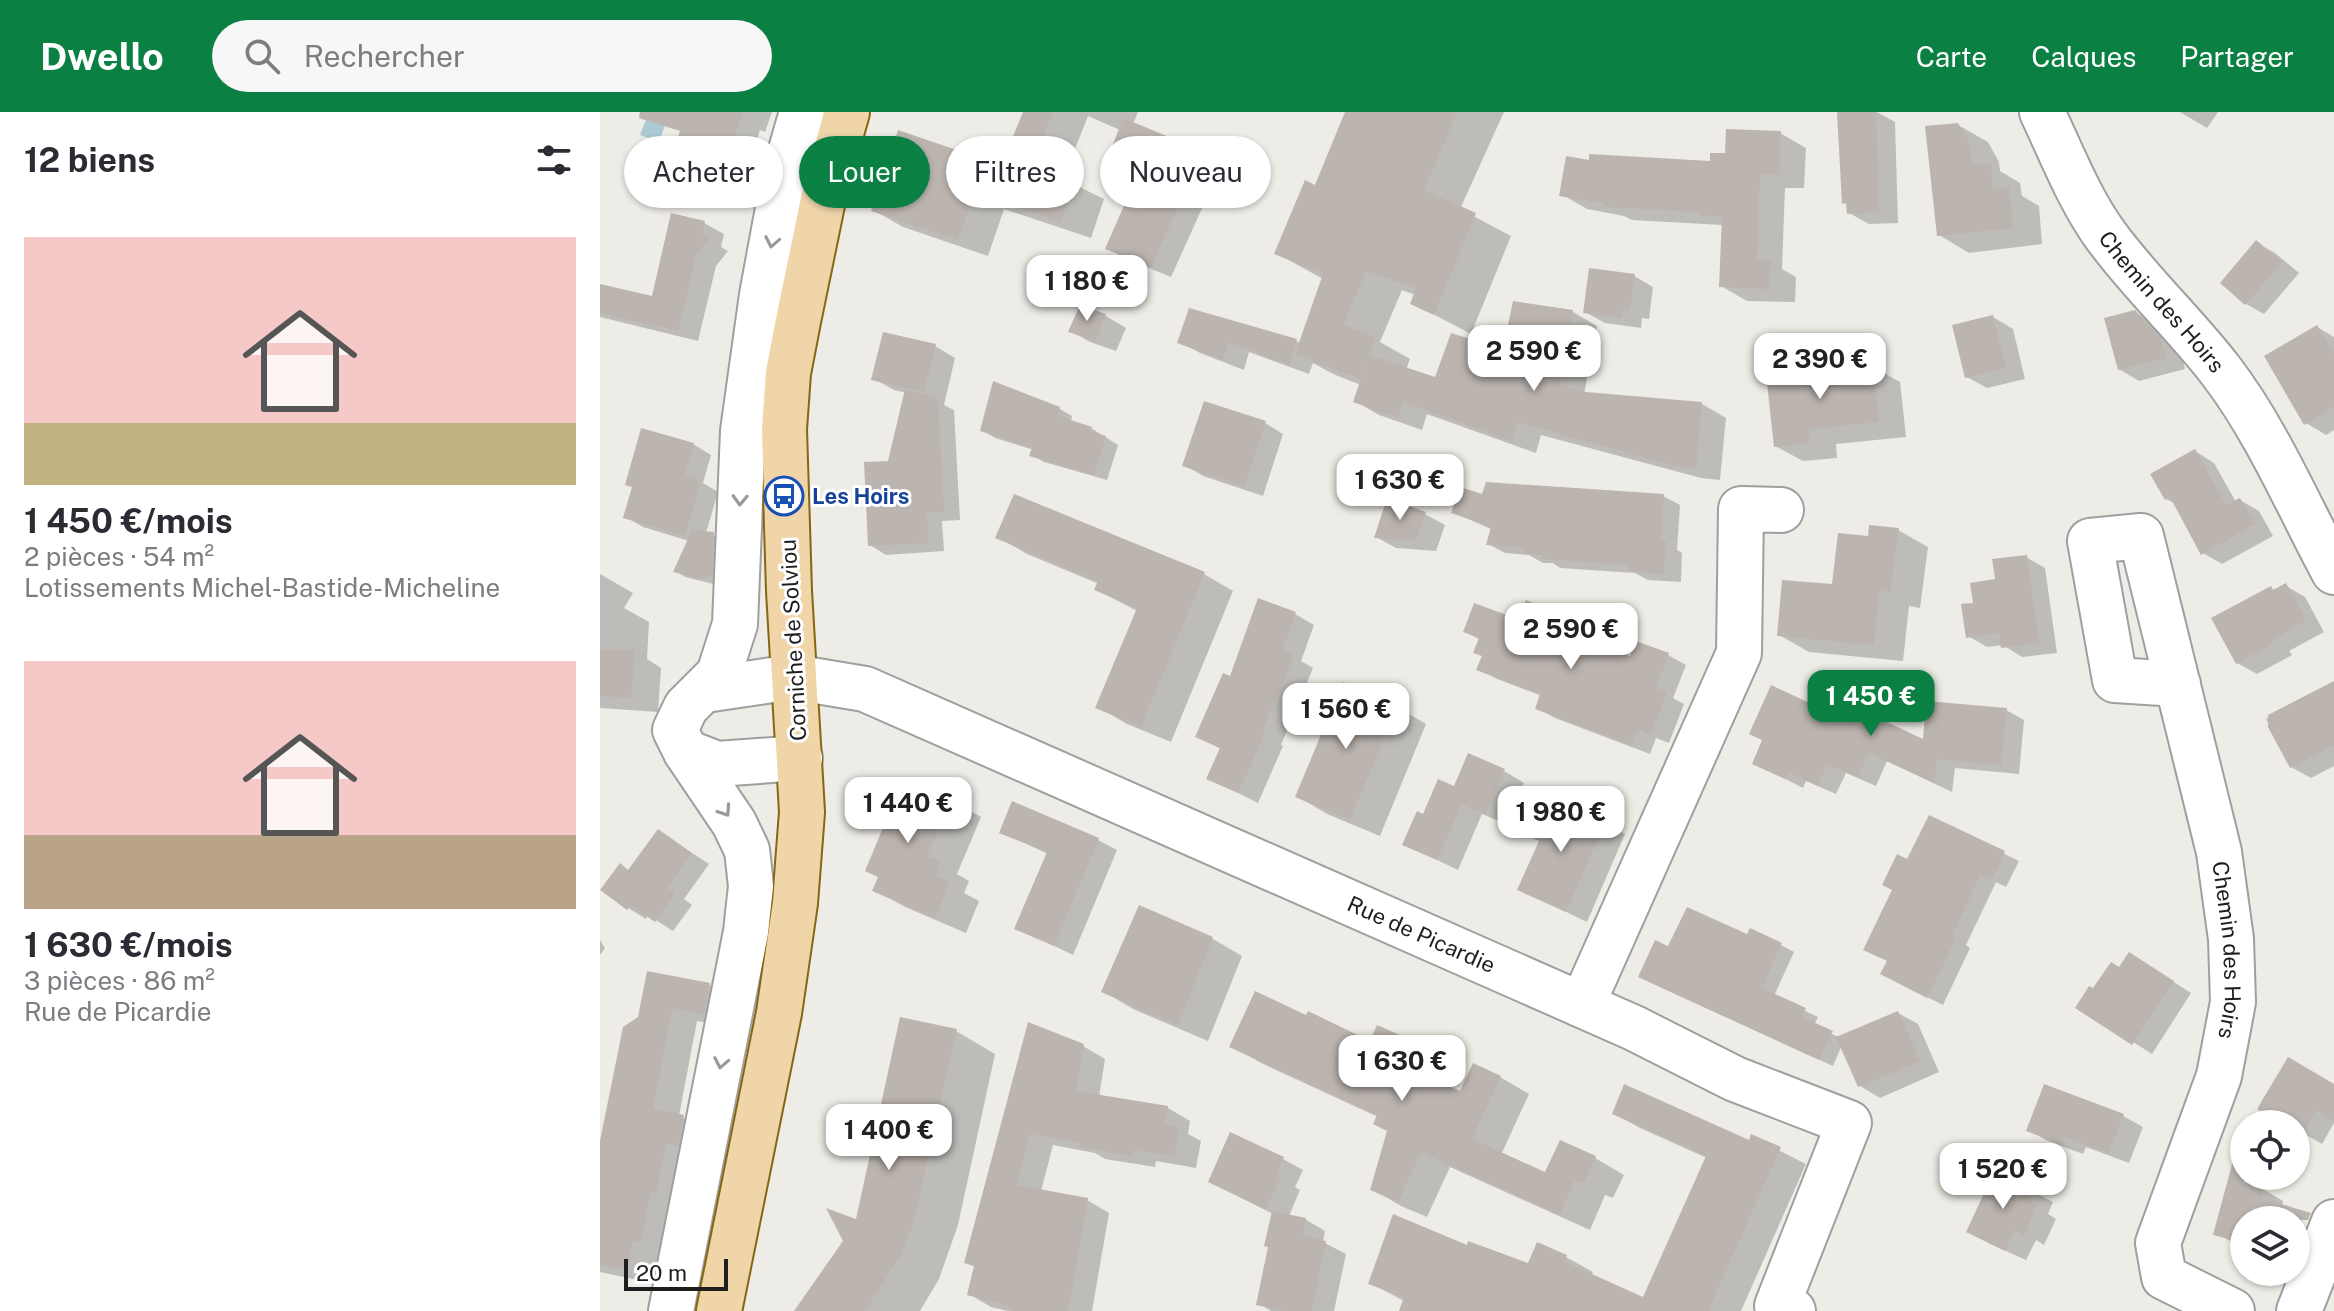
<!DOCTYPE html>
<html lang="fr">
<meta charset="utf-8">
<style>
body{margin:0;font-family:"Public Sans",sans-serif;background:#f7f7f7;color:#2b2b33;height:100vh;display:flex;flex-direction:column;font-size:30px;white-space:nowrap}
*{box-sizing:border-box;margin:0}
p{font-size:26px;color:#7c7c81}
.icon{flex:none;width:44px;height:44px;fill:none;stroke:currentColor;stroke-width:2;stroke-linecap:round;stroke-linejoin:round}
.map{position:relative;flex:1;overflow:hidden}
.details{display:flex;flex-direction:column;background:#fff;width:600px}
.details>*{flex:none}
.hud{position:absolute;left:24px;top:24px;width:760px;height:72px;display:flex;gap:16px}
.tools{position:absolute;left:1630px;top:998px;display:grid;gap:16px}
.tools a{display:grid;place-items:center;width:80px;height:80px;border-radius:50%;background:#fff;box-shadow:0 2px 6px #0004;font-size:40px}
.scale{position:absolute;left:24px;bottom:20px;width:104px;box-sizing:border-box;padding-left:8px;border:4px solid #1e1e1e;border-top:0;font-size:22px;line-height:28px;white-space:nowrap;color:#1e1e1e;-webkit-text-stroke:6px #fff;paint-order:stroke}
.price{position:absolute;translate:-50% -68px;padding:0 18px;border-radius:16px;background:#fff;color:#222;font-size:26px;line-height:52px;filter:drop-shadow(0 2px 4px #0008)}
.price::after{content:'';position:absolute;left:50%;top:48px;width:24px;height:18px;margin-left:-12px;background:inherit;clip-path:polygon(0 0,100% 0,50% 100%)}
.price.current{background:#0b8043;color:#fff}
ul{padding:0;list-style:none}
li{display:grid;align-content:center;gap:16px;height:424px;padding:0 24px}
li span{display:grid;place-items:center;height:248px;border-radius:0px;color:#555}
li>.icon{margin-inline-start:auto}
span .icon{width:144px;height:144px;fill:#fffc;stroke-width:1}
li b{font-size:34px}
h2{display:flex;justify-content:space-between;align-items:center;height:96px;padding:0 24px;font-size:34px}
.pill{padding:0 28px;border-radius:36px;background:#fff;box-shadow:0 2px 6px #0004;font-size:28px;line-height:72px}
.pill.current{background:#0b8043;color:#fff}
header{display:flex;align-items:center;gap:48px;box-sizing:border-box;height:112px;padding:0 40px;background:#0b8043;color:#fff}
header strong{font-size:38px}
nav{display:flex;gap:44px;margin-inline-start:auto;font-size:28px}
.search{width:560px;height:72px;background:#f7f7f7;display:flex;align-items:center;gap:20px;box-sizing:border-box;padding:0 28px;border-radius:44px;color:#7c7c81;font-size:30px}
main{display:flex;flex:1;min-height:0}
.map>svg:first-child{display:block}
</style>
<header>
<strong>Dwello</strong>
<div class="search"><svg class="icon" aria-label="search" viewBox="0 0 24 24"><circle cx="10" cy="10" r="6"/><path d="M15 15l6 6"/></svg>Rechercher</div>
<nav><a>Carte</a><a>Calques</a><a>Partager</a></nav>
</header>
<main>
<section class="details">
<h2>12 biens<svg class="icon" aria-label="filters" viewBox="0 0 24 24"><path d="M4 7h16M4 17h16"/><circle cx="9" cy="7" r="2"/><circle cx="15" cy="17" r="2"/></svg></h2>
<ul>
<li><span style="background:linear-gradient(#f6c9c9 75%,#c2b280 0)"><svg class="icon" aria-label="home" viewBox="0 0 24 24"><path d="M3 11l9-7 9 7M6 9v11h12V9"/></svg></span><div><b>1 450 €/mois</b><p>2 pièces · 54 m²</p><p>Lotissements Michel-Bastide-Micheline</p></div></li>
<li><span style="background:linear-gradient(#f6c9c9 70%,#b9a48a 0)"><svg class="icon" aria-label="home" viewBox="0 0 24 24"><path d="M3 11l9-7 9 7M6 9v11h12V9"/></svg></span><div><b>1 630 €/mois</b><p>3 pièces · 86 m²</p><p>Rue de Picardie</p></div></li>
</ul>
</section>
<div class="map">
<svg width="1734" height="1199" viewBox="0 0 1734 1199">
<rect width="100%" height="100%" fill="#eeece6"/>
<path fill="#accad6" d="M49,0H70L59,30L40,23Z"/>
<path fill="#0003" d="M89,0H172L165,20L160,18L151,45L132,39L127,51L98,41L78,30Z
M425,0H538L533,12L603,41L622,52L571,165L527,147L507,136L546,50L514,34L520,18L488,4L463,67L504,87L491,126L404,97L388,144L303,115L273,98L380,48L410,38Z
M760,0H904L860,97L911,124L871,222L812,191L816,183L802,178L780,230L810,247L806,258L836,267L904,240L915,191L973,200L997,214L984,282L1102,292L1126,306L1120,368L1101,366L941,323L936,341L827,302L822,318L779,303L755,289L761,273L733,262L713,251L709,262L649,240L644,258L600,241L580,230L696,229L701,231L723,167L676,141Z
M1251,0H1277L1295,10L1298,111L1269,112L1249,101L1248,93L1244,90Z
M1580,0H1618L1607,16Z
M1358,13L1388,30L1399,50L1400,59L1420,71L1422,84L1439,94L1442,132L1369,141L1339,123Z
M1180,21L1206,36L1204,76H1185L1182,157L1196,165L1195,190L1147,189L1121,174L1122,113L1032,108L1024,104L987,97L961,82L991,51H1111Z
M104,111L124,122L121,135L128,139L116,154L98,229L0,205V174L54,187Z
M1657,131L1675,141L1699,161L1664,202L1646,192L1623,171Z
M1034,164L1053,175L1049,207L1042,206L1041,216L1005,211L985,200Z
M481,196L506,204L526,216L516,239L490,230L471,219Z
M1535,200L1555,212L1581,240L1585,257L1539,269L1519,257Z
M1393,205L1413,217L1425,267L1387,276L1367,265Z
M1717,215L1734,225V318L1726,323L1706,311Z
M335,234L355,246L344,293L354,298L360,408L342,409L344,439L286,443L270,433L307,281L294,278L274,267Z
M1272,254L1300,270L1306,325L1236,332L1237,346L1203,349L1175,334Z
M395,271L460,297L472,304L471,310L491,316L518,333L507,368L444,350L432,343L434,338L395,326L382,318Z
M665,311L683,322L663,384L603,364L585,353Z
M93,332L111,343L103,371L118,380L106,421L123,427L121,468L113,472L85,465L76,459L89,429L43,415L26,405Z
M1595,339L1614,351L1636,390L1640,388L1659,399L1673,424L1622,452L1603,441L1576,392L1566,387Z
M1063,384L1080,393L1077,438L1082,441L1081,470L1048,468L1035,461L960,456L953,451H943L929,443L905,441L888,432L893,418L853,400L883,385Z
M825,402L845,413L836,439L796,436L776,425Z
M1298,418L1328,435L1320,496L1309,494L1303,549L1209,540L1179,523L1233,475L1269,426Z
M398,425L604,462L633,479L571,630L527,612L498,595L537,499L497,478L499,472L427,442Z
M1426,445L1445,456L1457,541L1422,545L1403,533L1387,535L1368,524L1375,493L1397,469Z
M0,462L33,481L24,496L49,510L47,547L61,556L58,600L0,596Z
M1686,474L1705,485L1724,520L1689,539L1692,543L1657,562L1637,551L1670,476L1676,479Z
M695,502L714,513L701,549L713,556L681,633L683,634L658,691L609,666L621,637L597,624L631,567Z
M956,503L974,513L970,524L1031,546L1068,543L1086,553L1073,586L1084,592L1069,631L1056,626L1050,642L955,606L938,596L942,584L897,567L879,557L884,545L880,528L865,519Z
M1734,572V654L1711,666L1691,655L1666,607Z
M797,595L826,612L780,724L727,702L697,684Z
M1406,598L1424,608L1419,662L1355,656L1352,680L1287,649L1276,674L1246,661L1236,682L1206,669L1203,676L1154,651L1232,603L1265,610L1325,630Z
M904,659L924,671L906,712L882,702L858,758L804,732L824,705L855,677Z
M301,679L351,688L381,705L357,762L369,769L364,781L379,789L366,821L305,795L275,778L280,766L287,713L269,702Z
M952,687L1025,722L987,810L919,777L941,729Z
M413,692L498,728L517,738L473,843L417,816L448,742L401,720Z
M1330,706L1419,749L1406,775L1396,770L1366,833L1370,836L1343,893L1297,870L1289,850Z
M58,719L109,752L84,787L92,793L73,819L48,803L46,807L28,796L29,759Z
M540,796L613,827L642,844L608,929L533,897L503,879Z
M1148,824L1181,833L1194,840L1174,884L1218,905L1214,913L1240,926L1298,901L1318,912L1339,960L1280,986L1260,974L1242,933L1233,954L1054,872L1069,837Z
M0,828L5,836L0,843Z
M1547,853L1591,881L1552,942L1478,895L1520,857Z
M49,862L110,873L135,887L129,915L97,909L79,1004L109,1019L66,1144L58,1142L52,1171L0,1160V1039L40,906Z
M429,913L483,934L505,947L499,985L568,996L590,1009L588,1022L601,1029L596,1056L556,1049L555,1055L505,1047L495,1041L453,1033L441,1079L487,1088L509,1101L492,1199H407L391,1195L369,1182L376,1155L366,1150Z
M356,919L395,942L358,1113L339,1167L320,1199H197L257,1110Z
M810,930L839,947L829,967L861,981L900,965L929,982L901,1043L946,1062L995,1046L1024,1063L1013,1086L1005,1083L990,1118L850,1055L827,1105L801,1094L772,1077L789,1019L778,1005L661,951L632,934Z
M1734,974V1011L1722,1032L1696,1017V1012H1687Z
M1014,1001L1150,1030L1152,1025L1206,1052L1141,1199H813L804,1189L770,1171L868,1135L929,1153L966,1145L993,1160L991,1164L1044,1187L1107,1046L1040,1016Z
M1523,1004L1543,1015L1529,1051L1486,1035L1483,1042L1448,1029L1428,1018Z
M683,1047L703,1058L695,1075L700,1078L689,1104L705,1107L725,1119L723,1130L746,1142L734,1199H671L659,1192L670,1135L673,1102L610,1069Z
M1396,1061L1453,1090L1448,1102L1456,1107L1444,1133L1436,1128L1426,1148L1388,1131Z
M1663,1077L1683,1089L1681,1096L1690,1108H1644V1135L1615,1122Z"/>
<path fill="#bbb4af" d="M40,0H143L131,35L111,29L107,41L76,31L80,19L39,6Z
M423,0H453L431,54L475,68L461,110L374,81L358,128L271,99L298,18L380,46L408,37Z
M745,0H857L824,78L876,101L834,203L810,192L816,176L766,159L743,213L775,225L760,267L695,242L723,162L674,142L705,68L715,73Z
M1237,0H1276L1279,100L1247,102L1246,91L1242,92Z
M523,6L603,39L551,155L505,137L544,48L512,35Z
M1358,11L1370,32L1372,53L1391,52L1393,76L1409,75L1413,116L1337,124L1325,14Z
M1126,17L1181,19L1179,63L1160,62L1157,147L1171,148L1169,177L1119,175L1122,104L1100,103V100L1004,95V91L959,84L966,44L989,48V42L1110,49V41H1125Z
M71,101L105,109L102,121L109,126L96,143L78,219L0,201V172L52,184Z
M1656,128L1682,150L1645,193L1620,171Z
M989,156L1035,162L1030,197L1023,196L1022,206L983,201Z
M913,189L973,198L960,273L986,280L1102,290L1096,356L1075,354L917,310L912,329L803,290L798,306L753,290L769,243L835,265L851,221L903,237Z
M480,193L506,202L496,229L468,220Z
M589,196L697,227L689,253L629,230L623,248L577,231Z
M1535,198L1561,227L1566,246L1518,258L1504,206Z
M1393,203L1406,256L1365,266L1352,213Z
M1717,213L1734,242V295L1704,313L1664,244Z
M283,220L336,232L324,280L271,268Z
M1273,252L1279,310L1209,317L1210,331L1174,335L1166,262Z
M393,269L460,295L458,304L492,315L490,319L506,324L494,363L429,344L432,336L380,319Z
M305,277L338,287L344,400H327L328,431L268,434L264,350L288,349Z
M604,289L666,309L644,375L582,354Z
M41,316L94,331L85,363L101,368L85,424L23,406L32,375L25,373Z
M1595,337L1626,393L1640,386L1655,412L1601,443L1570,385L1565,388L1550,362Z
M886,370L1064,382L1061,429H1066L1064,462L1029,459V453L941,447L943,443L924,442V435L886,433L891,415L851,401L860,375L882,382Z
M414,382L605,460L541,615L495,596L537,496L494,478L498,469L395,426Z
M787,386L826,400L816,428L774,426Z
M1269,413L1299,416L1290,480L1279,478L1274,533L1177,524L1182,468L1232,472L1238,421L1268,424Z
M92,418L114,420L112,463L102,467L73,460Z
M1427,443L1439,531L1401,536L1399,521L1366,526L1361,492L1373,491L1370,471L1395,467L1392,447Z
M1686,471L1706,509L1671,528L1673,532L1636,552L1611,506L1671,474L1673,478Z
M658,486L696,500L682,539L694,543L662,620L665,621L638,681L606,667L620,636L595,625L623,561L630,564Z
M926,488L957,501L952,515L1030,544L1036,529L1069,541L1056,576L1067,580L1051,623L1038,617L1032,633L935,597L940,582L876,558L882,544L873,541L879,526L863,520L874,491L918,507Z
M0,537L35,538L31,586L0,584Z
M1734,569V633L1690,656L1668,615V603Z
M743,570L798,593L750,708L695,685Z
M1171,573L1231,601L1235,594L1264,607L1267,601L1323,627L1326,589L1407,596L1401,653L1337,647L1334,671L1269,641L1258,665L1227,653L1218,674L1188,660L1185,667L1152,652L1162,628L1149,622Z
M868,641L905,657L885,702L862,692L837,748L802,733L817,699L823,702L838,667L854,674Z
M305,667L352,686L327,744L341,750L335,764L350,770L335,806L272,779L278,765L265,759L285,711L266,703L281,668L300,676Z
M951,685L1006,709L966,800L917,778L939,729L932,726Z
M412,689L499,726L454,834L414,817L447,740L399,721Z
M1329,703L1405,739L1391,769L1380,763L1352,824L1356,826L1327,886L1280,862L1287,849L1263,838L1292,778L1282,773L1297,742L1307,747Z
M58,717L92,741L67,776L75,781L55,810L31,793L27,798L0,778L20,751L28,758Z
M539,793L613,825L578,913L501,880Z
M1087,795L1147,822L1150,816L1182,831L1162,876L1206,896L1202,905L1233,919L1219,948L1038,865L1055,828L1068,834Z
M1529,840L1574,869L1532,933L1475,896L1489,874L1493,876L1511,850L1519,855Z
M47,859L110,871L104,902L72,896L53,997L84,1003L78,1034L66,1032L56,1081L51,1080L41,1130L33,1129L27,1158L0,1153V1029L23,915L38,905Z
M655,879L706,903L708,899L770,929L777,913L811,928L800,952L860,979L873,951L901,964L872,1027L945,1060L960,1028L996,1044L984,1071L975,1068L960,1103L821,1040L798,1090L770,1078L787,1019L773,1012L777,1003L629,935Z
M1298,899L1320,949L1258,975L1236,925Z
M300,905L357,917L313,1112L300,1144L265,1199H194L243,1129L226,1096L256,1107Z
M428,910L484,932L476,979L568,994L565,1012L579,1015L574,1044L534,1038L532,1044L481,1035V1031L430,1022L417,1073L488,1086L468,1199H412L413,1195L367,1183L374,1154L364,1151Z
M1688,945L1734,972V1009L1716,998L1702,1023L1696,1019V1012H1683L1657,997Z
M1024,972L1149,1028L1151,1022L1181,1035L1108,1199H799L804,1185L768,1172L793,1102L867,1133L868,1129L928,1151L937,1130L967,1143L965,1150L1043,1185L1106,1044L1012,1002Z
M1444,972L1524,1002L1509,1041L1465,1025L1462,1033L1426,1019Z
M630,1020L684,1045L676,1062L681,1064L666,1098L608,1070Z
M1635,1041L1644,1042V1070L1664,1075L1661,1086L1711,1101L1708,1108H1644V1131L1613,1123Z
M1395,1058L1434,1077L1429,1089L1437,1093L1424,1123L1415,1118L1405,1139L1366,1120Z
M672,1099L706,1106L703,1124L726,1129L712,1199H686L656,1193L668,1135L664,1134Z"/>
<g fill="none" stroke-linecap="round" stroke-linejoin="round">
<defs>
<g id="minor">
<path id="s1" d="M1442,0C1462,42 1479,87 1506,124C1541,172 1585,212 1621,259C1667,319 1698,393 1734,460"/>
<path id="s2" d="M1578,572L1515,568L1490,429L1541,424L1619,740L1631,827L1633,890L1619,964L1558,1131L1564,1165L1632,1199"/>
<path id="s3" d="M105,578L193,565L265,577L1034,916L1135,967L1249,1011L1177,1194L1193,1199"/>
<path d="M86,640L117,652L200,646"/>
<path d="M982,893L1139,541L1141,397L1181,398"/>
<path d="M71,1199L146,820L151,774L147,738L134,711L86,640L75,618L86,595L119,562L135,512L143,319L162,183L185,59L202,0"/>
<path d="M1699,1199L1734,1110"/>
</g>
<path id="major" d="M119,1199L179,901L195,791L202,700L189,479L184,317L188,261L198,209L225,78L247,0"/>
</defs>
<use href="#minor" stroke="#9f9f9f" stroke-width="48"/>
<use href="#major" stroke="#866613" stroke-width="48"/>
<use href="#minor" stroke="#fff" stroke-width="44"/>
<use href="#major" stroke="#f0d5a9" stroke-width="44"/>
</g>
<defs><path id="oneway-chevron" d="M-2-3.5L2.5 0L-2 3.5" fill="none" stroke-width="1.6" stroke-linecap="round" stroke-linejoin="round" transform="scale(2)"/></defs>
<g stroke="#9a9a9a">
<use href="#oneway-chevron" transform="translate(172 130) rotate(101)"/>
<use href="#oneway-chevron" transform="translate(140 388) rotate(92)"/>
<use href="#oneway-chevron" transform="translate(125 699) rotate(56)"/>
<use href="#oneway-chevron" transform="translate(121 951) rotate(101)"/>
</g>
<defs>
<symbol id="bus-ring" viewBox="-11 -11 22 22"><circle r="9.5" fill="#fff" stroke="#1a4fb4" stroke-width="1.5"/><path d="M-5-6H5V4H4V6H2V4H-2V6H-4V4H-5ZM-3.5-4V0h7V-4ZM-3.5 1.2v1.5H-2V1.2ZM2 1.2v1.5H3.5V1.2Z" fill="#1a4fb4"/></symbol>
</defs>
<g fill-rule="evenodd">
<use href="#bus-ring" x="162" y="362" width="44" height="44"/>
</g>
<g text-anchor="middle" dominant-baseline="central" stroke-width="6" stroke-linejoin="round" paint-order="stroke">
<g font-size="22" fill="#1e1e1e" stroke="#fff">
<text stroke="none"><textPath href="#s1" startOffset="226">Chemin des Hoirs</textPath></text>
<text transform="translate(193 528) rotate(-93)">Corniche de Solviou</text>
<text stroke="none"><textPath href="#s3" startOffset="770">Rue de Picardie</textPath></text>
<text stroke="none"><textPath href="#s2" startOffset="680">Chemin des Hoirs</textPath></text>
</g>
<g font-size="22" font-weight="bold" fill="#164399" stroke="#fff" text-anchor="start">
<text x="212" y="384">Les Hoirs</text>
</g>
</g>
</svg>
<div class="tools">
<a><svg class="icon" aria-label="locate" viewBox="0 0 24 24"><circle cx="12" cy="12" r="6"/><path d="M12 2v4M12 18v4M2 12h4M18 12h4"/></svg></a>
<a><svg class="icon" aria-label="layers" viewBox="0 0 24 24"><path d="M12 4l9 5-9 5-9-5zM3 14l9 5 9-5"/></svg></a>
</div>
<div class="scale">20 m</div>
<b class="price" style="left:487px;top:211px">1 180 €</b>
<b class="price" style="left:934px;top:281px">2 590 €</b>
<b class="price" style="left:1220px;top:289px">2 390 €</b>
<b class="price" style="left:800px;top:410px">1 630 €</b>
<b class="price" style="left:971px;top:559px">2 590 €</b>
<b class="price current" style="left:1271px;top:626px">1 450 €</b>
<b class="price" style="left:746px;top:639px">1 560 €</b>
<b class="price" style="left:308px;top:733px">1 440 €</b>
<b class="price" style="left:961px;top:742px">1 980 €</b>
<b class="price" style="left:802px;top:991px">1 630 €</b>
<b class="price" style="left:289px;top:1060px">1 400 €</b>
<b class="price" style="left:1403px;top:1099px">1 520 €</b>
<div class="hud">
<a class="pill">Acheter</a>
<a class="pill current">Louer</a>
<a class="pill">Filtres</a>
<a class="pill">Nouveau</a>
</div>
</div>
</main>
